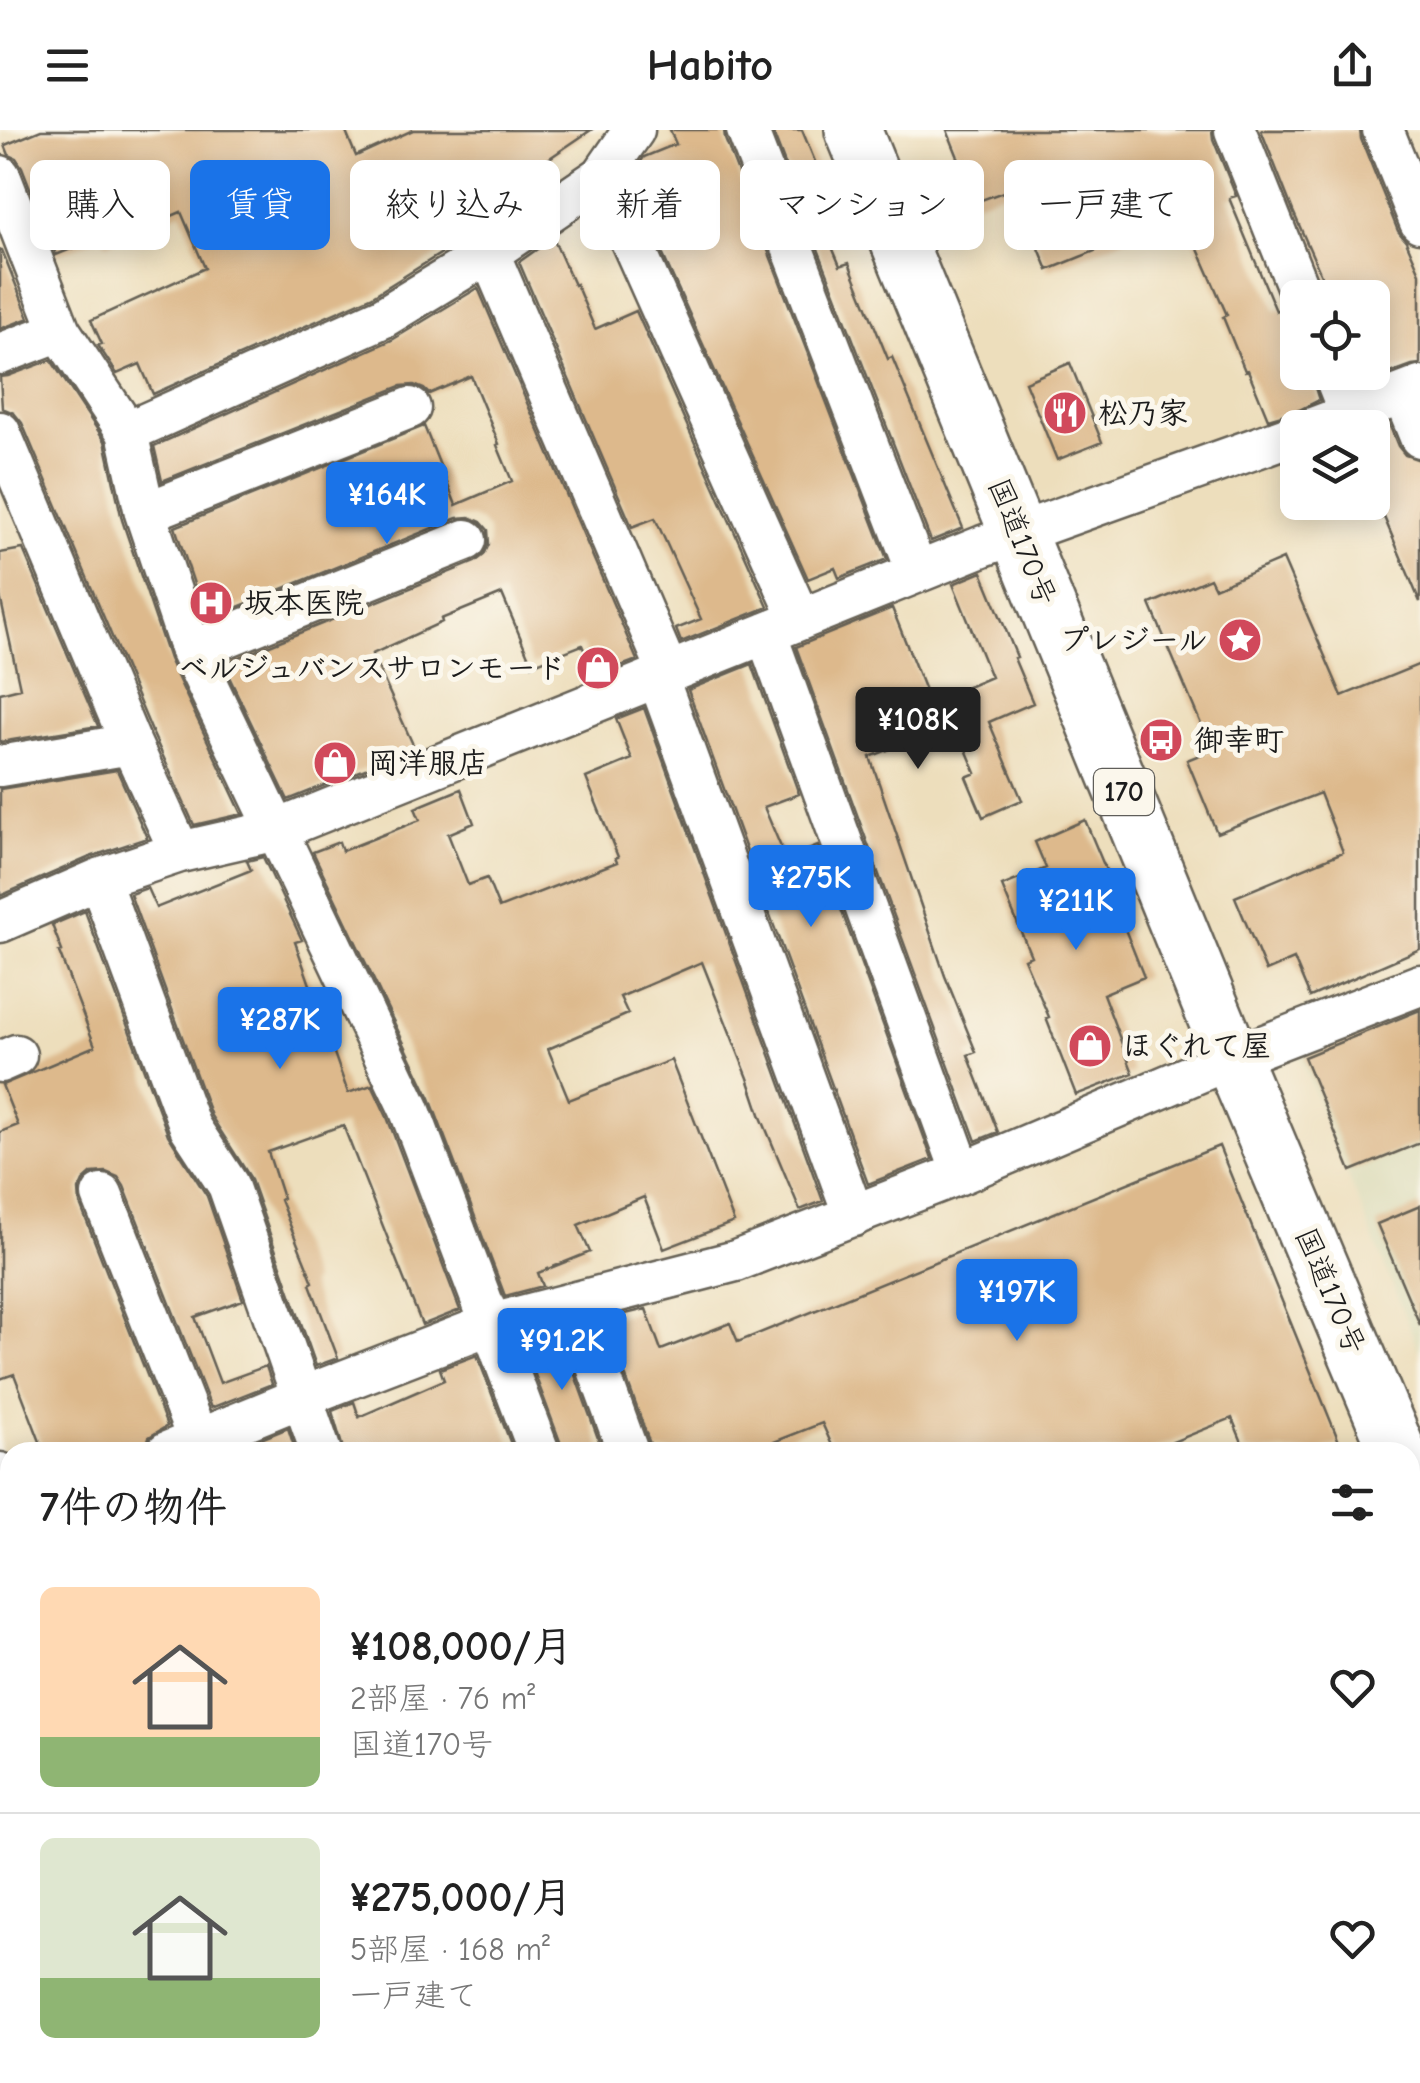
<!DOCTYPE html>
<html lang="ja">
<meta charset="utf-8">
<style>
body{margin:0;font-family:"Comic Neue","Klee One",sans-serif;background:#f6f6f6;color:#222;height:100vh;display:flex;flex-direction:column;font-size:38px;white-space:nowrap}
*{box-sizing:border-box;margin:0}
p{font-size:32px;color:#767676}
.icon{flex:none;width:55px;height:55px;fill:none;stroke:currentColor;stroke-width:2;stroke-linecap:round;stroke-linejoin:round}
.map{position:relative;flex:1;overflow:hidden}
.side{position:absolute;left:0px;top:1312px;width:1420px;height:642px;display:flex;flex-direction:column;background:#fff;border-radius:30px 30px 0 0;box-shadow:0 5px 25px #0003}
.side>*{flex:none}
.top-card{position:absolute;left:30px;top:30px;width:1360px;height:90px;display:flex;gap:20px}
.controls{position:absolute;left:1280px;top:150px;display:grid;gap:20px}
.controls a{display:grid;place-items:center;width:110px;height:110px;border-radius:15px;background:#fff;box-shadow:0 5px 25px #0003;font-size:50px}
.price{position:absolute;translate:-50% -85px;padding:0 22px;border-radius:10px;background:#1a73e8;color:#fff;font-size:32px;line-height:65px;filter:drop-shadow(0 2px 5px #0008)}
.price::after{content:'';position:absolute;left:50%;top:60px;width:30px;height:22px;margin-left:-15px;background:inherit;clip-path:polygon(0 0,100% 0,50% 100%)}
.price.selected{background:#222;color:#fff}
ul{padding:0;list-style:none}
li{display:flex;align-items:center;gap:30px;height:250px;padding:0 40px}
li+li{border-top:2px solid #e0e0e0}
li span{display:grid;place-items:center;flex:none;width:280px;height:200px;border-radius:15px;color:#555}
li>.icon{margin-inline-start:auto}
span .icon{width:120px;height:120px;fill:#fffc;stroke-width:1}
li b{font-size:42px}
h2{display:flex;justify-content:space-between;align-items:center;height:120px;padding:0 40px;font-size:42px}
.chip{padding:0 35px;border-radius:15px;background:#fff;box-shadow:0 5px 25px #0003;font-size:35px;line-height:90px}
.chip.selected{background:#1a73e8;color:#fff}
header{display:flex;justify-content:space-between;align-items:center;height:130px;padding:0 40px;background:#fff;font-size:45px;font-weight:700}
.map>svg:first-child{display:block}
</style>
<header><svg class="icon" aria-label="menu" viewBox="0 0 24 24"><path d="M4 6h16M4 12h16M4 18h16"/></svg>Habito<svg class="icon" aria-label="share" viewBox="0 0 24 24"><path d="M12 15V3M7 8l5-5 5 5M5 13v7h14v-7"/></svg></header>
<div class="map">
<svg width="1420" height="1953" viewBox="0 0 1420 1953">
<rect width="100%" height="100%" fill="#fbf7ec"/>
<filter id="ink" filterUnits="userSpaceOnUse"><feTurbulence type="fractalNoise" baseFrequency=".01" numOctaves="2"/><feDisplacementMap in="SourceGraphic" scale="20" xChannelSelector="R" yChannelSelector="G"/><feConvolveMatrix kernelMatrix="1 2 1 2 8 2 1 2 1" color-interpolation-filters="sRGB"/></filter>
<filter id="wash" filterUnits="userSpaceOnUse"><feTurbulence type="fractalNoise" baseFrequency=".0048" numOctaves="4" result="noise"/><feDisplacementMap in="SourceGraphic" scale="40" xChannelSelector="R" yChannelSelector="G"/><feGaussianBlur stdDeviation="2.25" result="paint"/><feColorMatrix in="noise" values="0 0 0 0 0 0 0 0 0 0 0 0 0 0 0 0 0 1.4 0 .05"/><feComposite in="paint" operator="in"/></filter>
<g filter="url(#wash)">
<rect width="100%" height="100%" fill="#eddebc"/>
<path fill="#deddbb" d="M1420,870V1223L1297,920Z"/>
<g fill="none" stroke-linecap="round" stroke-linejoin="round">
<path stroke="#79aee7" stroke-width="62" d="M1410,1486L1420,1482
M183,1953L204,1945"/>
</g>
<g id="blocks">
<path fill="#ddb98c" d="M41,0H345L356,26L413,0H591L467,84L475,99L493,91L371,167L153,264L140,234L117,244L98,215L102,214L91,190L205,138L181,82L106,114L103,106L56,125L22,37L16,28L9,25L5,15Z
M670,0H724L725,9L887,429L839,448L835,438L808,449L629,49L644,27L676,14Z
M772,0H802L833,75L817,81L840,136L849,133L888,229L892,227L963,398L931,411Z
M947,0H1212L1213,9L1236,66L1229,68L1276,181L1281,179L1288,187L1298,191V242H1310L1319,270L1299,280L1268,289L1248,240L1245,241L1223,187L1227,185L1183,85L1048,140L1014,58L976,72Z
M1261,0H1360L1361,9L1398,101L1406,111L1420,143V234L1412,235L1363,253L1359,242H1372V168H1331L1293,81Z
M553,108L574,155L576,154L595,199L636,181L768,477L681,512L676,499L701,489L655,388L632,397L519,132Z
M0,120H2L29,188L0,199Z
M478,158L637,530L595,546L582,515L532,535L502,464L441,489L442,492L372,524L415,619L288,670L223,534L475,432L484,425L489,414L488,400L481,392L470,387L457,388L206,490L175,397L424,296L456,375L512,351L497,315L499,314L471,246L429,264L424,259L414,255L401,256L162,351L154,316L392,210Z
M51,230L105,311L122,390L169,529L242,684L194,695L153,604L22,293L14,283L2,278L0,247L8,246Z
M1070,233L1102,312L1057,330L1025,252Z
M1389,294L1398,316L1405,325L1420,330V472L1384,387L1382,388L1372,367V301Z
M23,419L98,596L0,612V563L20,558L0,466V423Z
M1283,429L1342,566L1420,534V819L1310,867L1294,829L1266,841L1235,767L1343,722L1320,663L1217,703L1187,630L1212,620L1150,474L1210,448L1215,458Z
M982,442L1017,527L1014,528L1033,573L989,592L1022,670L983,687L966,647L976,643L955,593L870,627L945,846L976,922L968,925L998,1002L976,1011L796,517L892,478L930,573L991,547L953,454Z
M752,534L799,664L764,677L786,729L818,716L932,1029L868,1054L688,560Z
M644,578L823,1071L800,1080L761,987L748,948L702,832L620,867L628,884L548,919L569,970L671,930L734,1092L664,1119L644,1067L578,1095L590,1122L538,1143L543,1156L505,1166L430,968L313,722L339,712L342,721L420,690L415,678L461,659L474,693L448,704L468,755L487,748L499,778L617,732L615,728L618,727L586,648L632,629L616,589Z
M117,640L147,708L90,727L0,766V659Z
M1085,690L1113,757L1109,759L1144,847L1103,864L1133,943L1076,965L1046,888L1049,887L1024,829L1031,826L1002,756L1046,738L1035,712Z
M263,727L302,810L295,812L348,963L372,955L387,987L460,1180L422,1195L343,995L268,1022L283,1068L280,1070L313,1152L310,1154L338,1228L316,1236L250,1047L211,986L130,764L147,758L156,778L251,740L247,731Z
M85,781L168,1005L207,1066L243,1170L195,1187L220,1253L266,1236L272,1254L211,1278L124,1056L118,1047L106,1042L92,1043L83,1051L79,1060L80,1074L167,1296L149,1307L144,1322H44L14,1244L0,1249V1002L18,995L2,955L95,916L59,822L62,821L52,795Z
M1420,880V1013L1351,1041L1304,927Z
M1219,1016L1340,1314L1318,1322H1246L1232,1288L1148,1322H835L822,1293L774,1312L778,1322H651L650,1314L605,1189L646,1179L661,1220L730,1193L738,1212Z
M1420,1076V1195L1377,1094Z
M559,1201L603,1322H562L561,1314L522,1210Z
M477,1225L514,1322H344L332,1281L354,1272L359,1287L444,1250L440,1239Z
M288,1298L296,1322H229Z"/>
</g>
</g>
<g filter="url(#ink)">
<use href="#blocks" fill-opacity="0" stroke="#656054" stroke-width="2.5"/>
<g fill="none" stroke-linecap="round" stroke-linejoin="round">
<defs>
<path id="street" d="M747,0L917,442
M1235,0L1302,168
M1383,0L1420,92
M0,46L60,201L127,302L145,383L191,521L409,978L539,1322
M602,46L800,489
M489,123L669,544
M0,224L60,201
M1333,242L1350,285
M1403,265L1420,307
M1313,298L1420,257
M0,302L131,614L180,722
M127,302L382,188L489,123L602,46L634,0
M145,383L410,278
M766,503L962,1043
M191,521L466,410
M658,548L854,1086
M0,636L131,614
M99,749L190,997L228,1055L321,1322
M0,792L99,749L180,722L277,700L983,416L1298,303
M0,932L16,925
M102,1065L198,1310
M574,1173L628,1322
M167,1322L302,1267L491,1194L736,1131L962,1043L1232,928L1420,855
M0,1343L10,1369
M1410,1443L1420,1438
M1410,1762L1420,1758
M1410,1792L1420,1817
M1220,1945L1224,1953
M106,1953L124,1945
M936,1953L956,1945"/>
<path id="highway" d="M853,0L1232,928L1398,1322
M1410,1352L1420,1376"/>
</defs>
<use href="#street" stroke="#656054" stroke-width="45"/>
<use href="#highway" stroke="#656054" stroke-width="60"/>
<use href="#street" stroke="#fff" stroke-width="40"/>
<use href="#highway" stroke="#fff" stroke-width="55"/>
<path stroke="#1c1c1c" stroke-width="8" d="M1410,1601L1420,1598
M1410,1621L1420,1617
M478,1953L499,1945
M526,1953L547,1945"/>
</g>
</g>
<defs>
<symbol id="restaurant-disc" viewBox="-11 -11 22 22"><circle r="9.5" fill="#d1495b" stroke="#fbf7ec"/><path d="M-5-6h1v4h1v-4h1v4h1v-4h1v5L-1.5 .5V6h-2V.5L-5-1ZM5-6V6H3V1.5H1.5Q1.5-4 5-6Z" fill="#fff"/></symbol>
<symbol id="hospital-disc" viewBox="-11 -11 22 22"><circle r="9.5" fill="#d1495b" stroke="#fbf7ec"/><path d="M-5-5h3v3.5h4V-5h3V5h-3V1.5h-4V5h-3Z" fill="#fff"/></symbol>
<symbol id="sight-disc" viewBox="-11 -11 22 22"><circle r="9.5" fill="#d1495b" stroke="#fbf7ec"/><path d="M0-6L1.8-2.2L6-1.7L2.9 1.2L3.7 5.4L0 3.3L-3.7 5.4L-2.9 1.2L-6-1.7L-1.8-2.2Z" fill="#fff"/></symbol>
<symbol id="shop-disc" viewBox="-11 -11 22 22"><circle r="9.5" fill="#d1495b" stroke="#fbf7ec"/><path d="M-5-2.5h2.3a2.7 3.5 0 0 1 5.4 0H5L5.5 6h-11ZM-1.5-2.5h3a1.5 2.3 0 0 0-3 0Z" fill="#fff"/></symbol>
<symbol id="bus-disc" viewBox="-11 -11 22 22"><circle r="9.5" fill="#d1495b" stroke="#fbf7ec"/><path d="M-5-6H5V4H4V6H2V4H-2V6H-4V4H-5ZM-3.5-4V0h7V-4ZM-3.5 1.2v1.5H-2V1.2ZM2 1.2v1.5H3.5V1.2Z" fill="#fff"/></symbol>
</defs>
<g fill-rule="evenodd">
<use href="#restaurant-disc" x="1040" y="258" width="50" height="50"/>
<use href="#hospital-disc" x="186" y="448" width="50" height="50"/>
<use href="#sight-disc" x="1215" y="485" width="50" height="50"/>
<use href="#shop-disc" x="573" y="513" width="50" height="50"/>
<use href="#bus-disc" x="1136" y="585" width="50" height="50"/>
<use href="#shop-disc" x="310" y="608" width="50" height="50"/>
<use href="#shop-disc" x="1065" y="891" width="50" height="50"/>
</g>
<g text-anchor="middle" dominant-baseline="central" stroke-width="10" stroke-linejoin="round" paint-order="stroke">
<rect fill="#fbf7ec" stroke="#5f5e5a" stroke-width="2.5" x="1094" y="639" width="60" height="46" rx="8"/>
<g font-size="28" font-weight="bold" fill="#1c1c1c">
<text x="1124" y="662">170</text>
</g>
<g font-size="30" font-weight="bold" fill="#1c1c1c" stroke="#fbf7ec" text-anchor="start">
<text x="1098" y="283">松乃家</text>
<text x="244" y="473">坂本医院</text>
<text x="1208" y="510" text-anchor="end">プレジール</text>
<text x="566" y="538" text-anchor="end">ベルジュバンスサロンモード</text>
<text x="1194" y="610">御幸町</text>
<text x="368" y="633">岡洋服店</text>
<text x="1122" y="916">ほぐれて屋</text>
</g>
<g font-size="30" fill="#1c1c1c" stroke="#fbf7ec">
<text transform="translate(1022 412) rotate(68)">国道170号</text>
<text transform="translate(1330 1161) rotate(67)">国道170号</text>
</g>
</g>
</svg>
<div class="controls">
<a><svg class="icon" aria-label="locate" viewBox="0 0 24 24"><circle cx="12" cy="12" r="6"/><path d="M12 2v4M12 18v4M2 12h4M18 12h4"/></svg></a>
<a><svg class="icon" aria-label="layers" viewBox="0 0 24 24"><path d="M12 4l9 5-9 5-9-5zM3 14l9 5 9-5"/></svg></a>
</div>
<b class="price" style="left:387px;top:417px">¥164K</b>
<b class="price selected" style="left:918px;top:642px">¥108K</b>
<b class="price" style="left:811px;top:800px">¥275K</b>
<b class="price" style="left:1076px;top:823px">¥211K</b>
<b class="price" style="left:280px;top:942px">¥287K</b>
<b class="price" style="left:1017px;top:1214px">¥197K</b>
<b class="price" style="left:562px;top:1263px">¥91.2K</b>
<div class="top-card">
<a class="chip">購入</a>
<a class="chip selected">賃貸</a>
<a class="chip">絞り込み</a>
<a class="chip">新着</a>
<a class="chip">マンション</a>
<a class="chip">一戸建て</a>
</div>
<section class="side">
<h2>7件の物件<svg class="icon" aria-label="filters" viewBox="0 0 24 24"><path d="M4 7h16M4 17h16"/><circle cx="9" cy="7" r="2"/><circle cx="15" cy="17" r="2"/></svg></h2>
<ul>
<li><span style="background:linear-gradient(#ffd9b3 75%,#8fb573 0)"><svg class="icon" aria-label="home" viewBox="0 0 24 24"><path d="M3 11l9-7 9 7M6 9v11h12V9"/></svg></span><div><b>¥108,000/月</b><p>2部屋 · 76 m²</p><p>国道170号</p></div><svg class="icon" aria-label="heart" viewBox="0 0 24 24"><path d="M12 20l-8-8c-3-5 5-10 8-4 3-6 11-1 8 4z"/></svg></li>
<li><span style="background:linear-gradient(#dfe7d0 70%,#8fb573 0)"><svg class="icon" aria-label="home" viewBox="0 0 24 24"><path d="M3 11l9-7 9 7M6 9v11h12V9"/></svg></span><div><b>¥275,000/月</b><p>5部屋 · 168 m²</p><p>一戸建て</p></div><svg class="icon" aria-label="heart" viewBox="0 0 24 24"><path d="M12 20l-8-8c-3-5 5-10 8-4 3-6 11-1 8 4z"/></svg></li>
</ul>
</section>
</div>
